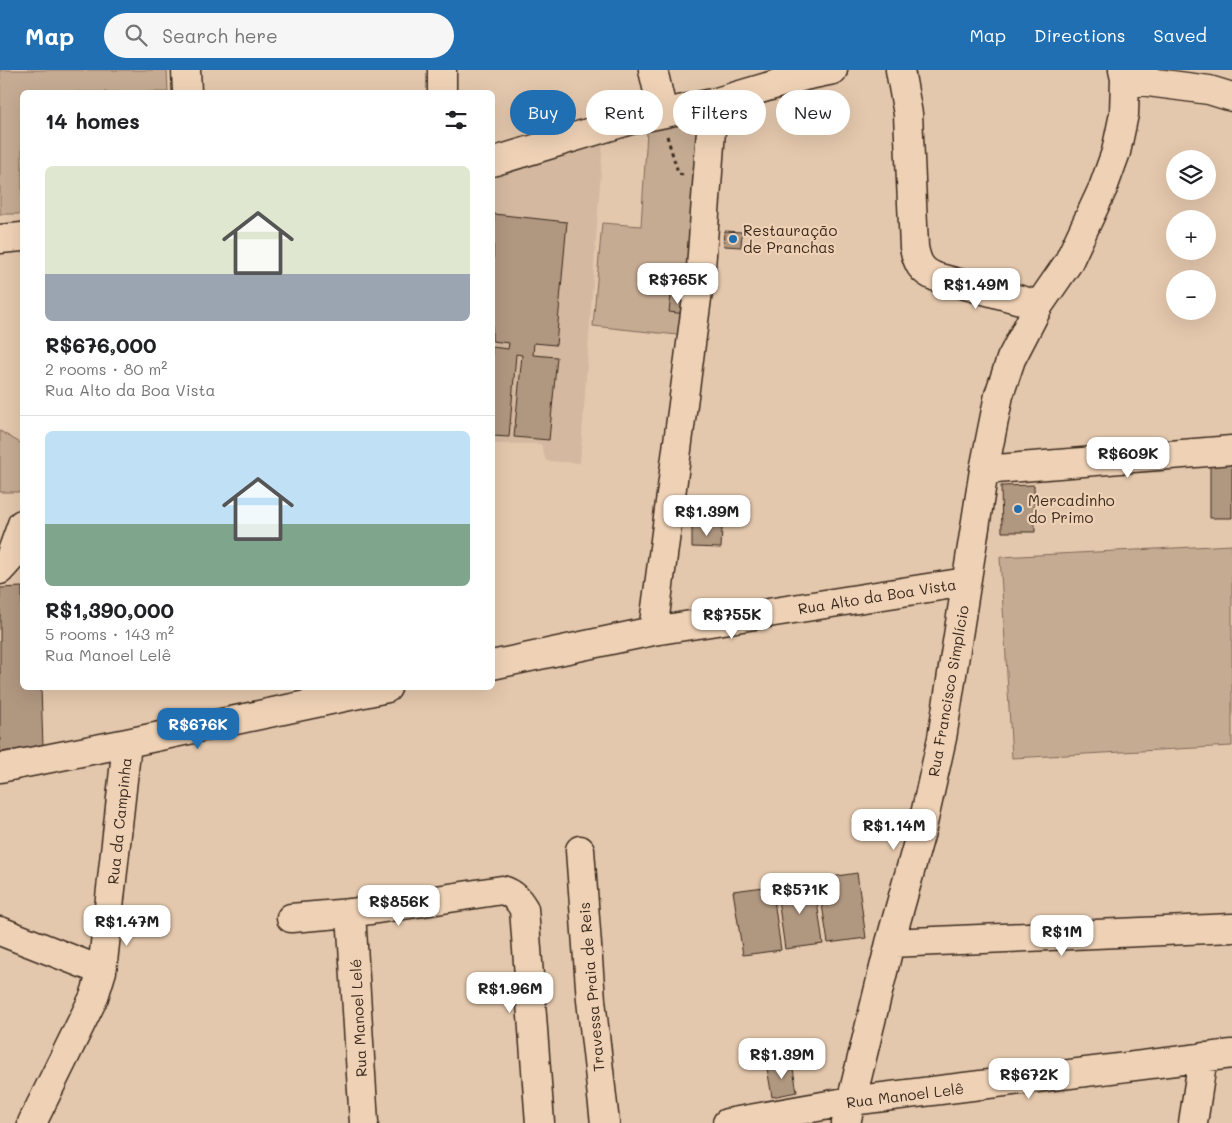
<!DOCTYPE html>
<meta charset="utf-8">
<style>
body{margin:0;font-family:Mali,sans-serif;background:#f6f6f6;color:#202124;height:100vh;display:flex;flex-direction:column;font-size:19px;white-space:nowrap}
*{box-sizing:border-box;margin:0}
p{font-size:16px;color:#757577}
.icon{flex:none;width:28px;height:28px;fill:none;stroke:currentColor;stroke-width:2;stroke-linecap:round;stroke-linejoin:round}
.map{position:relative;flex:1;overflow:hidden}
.sheet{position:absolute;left:20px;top:20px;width:475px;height:600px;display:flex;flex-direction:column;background:#fff;border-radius:8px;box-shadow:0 5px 20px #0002}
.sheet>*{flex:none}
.hud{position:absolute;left:510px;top:20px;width:475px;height:45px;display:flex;gap:10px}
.tools{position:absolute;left:1166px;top:80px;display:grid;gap:10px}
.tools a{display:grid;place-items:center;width:50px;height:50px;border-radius:50%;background:#fff;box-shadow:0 5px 20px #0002;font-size:25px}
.price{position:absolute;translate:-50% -42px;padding:0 11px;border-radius:10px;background:#fff;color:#222;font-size:16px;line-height:32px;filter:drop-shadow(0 1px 2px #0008)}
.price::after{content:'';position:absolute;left:50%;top:30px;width:15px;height:11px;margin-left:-8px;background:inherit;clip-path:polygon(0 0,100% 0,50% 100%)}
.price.on{background:#1f6fb2;color:#fff}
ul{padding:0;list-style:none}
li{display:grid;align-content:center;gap:10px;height:265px;padding:0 25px}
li+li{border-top:1px solid #e0e0e0}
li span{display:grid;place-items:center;height:155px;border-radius:8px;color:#555}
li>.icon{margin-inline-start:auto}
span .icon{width:90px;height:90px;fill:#fffc;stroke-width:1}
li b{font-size:21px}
h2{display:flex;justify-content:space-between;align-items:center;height:60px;padding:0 25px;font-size:21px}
.tag{padding:0 18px;border-radius:22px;background:#fff;box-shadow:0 5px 20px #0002;font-size:18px;line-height:45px}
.tag.on{background:#1f6fb2;color:#fff}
header{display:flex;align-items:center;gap:30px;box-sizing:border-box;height:70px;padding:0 25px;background:#1f6fb2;color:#fff}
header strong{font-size:24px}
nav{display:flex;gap:28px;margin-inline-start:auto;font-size:18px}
.search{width:350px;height:45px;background:#f6f6f6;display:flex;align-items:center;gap:12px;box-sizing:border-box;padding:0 18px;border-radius:28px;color:#757577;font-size:19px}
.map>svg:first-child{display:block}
</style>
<header>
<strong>Map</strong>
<div class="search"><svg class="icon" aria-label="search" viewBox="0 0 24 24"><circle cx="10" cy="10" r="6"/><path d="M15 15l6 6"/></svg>Search here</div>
<nav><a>Map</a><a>Directions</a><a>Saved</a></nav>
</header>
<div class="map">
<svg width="1232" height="1053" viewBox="0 0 1232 1053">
<rect width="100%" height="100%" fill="#e4c8ad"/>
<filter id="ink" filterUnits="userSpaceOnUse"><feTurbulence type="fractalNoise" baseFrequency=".02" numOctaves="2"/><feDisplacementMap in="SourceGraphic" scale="10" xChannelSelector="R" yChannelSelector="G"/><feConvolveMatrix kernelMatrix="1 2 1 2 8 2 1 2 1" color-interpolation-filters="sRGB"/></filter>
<g filter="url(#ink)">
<path fill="#d4b9a0" d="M603,72L580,393L546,391L541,374H494V381H493V104Z"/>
<path fill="#c5ab92" stroke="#806a58" d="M0,0H167L168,22H22V144H0Z
M704,30L687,266L593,256L602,153L641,156L648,46Z
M0,361L22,374V422H0Z
M1232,475V676L1012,688L1000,487Z"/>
<path fill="#b09780" stroke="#3b2a1e" d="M494,144L567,152L556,275L534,273L533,285L557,287L549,370L514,367L522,285L516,284L509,367L492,366V277L508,279L509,273L492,271Z
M725,161L742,162L741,177L724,176Z
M671,226L688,228L686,244L669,242Z
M1210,387H1232V448H1210Z
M1034,415L1035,462H1002L1001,416Z
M692,456L722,458L721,478L692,477Z
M22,517V618H41L43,677L0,682V518Z
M857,803L866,868L828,873L818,809Z
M814,810L823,874L785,879L776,815Z
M772,816L781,880L743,885L733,821Z
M792,993L797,1022L772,1027L767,998Z"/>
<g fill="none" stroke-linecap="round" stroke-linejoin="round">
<defs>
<path id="minor" d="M186,0L187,22
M442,0V22
M653,0L663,43
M900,0L908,44L914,177C917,193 921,201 936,207L1039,235
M1125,9L1209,20L1232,27
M492,92L631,50L713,33L804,6L833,0
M0,169L22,167
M984,400L1232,380
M0,500L9,490L22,454
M653,561L701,198L713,33
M492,595L653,561L966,512
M0,698L127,673L387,618
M580,780L591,930L605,1053
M351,843L364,1053
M291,848L351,843L502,820C513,823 518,829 524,839L540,1053
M0,861L102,901
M890,873L1232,858
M32,1053L94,927L102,901L127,673
M727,1053L851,1031L1232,984
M846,1053L890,873L922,758L942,668L984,400L999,325L1011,289L1039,235L1068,193L1103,118L1116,82L1124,44L1125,9L1123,0
M1193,1053L1203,987"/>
</defs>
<use href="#minor" stroke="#3b2a1e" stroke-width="31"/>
<path stroke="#3b2a1e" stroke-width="3" stroke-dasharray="4 4" stroke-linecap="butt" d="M667,66L676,96L679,104L683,105"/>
<use href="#minor" stroke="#efd2b6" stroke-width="28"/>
</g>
</g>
<g fill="#1f6fb2" stroke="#efd2b6" stroke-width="2">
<circle cx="733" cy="169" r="5"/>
<circle cx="1018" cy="439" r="5"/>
</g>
<g text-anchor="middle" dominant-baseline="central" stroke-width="4.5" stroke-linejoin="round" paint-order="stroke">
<g font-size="15" fill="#3b2a1e" stroke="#efd2b6" text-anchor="start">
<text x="743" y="160">Restauração<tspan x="743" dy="17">de Pranchas</tspan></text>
<text x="1028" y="430">Mercadinho<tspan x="1028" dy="17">do Primo</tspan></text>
</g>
<g font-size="15" fill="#3b2a1e" stroke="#efd2b6">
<text transform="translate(877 526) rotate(-9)">Rua Alto da Boa Vista</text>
<text transform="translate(948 621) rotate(-80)">Rua Francisco Simplício</text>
<text transform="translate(119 751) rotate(-84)">Rua da Campinha</text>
<text transform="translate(591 917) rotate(-95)">Travessa Praia de Reis</text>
<text transform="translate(358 948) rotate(-93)">Rua Manoel Lelé</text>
<text transform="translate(905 1025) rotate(-7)">Rua Manoel Lelê</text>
</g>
</g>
</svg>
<div class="tools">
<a><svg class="icon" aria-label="layers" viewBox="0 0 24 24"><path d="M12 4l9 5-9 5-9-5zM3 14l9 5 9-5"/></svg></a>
<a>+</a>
<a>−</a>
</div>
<b class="price" style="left:678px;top:235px">R$765K</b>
<b class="price" style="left:976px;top:240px">R$1.49M</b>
<b class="price" style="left:1128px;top:409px">R$609K</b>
<b class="price" style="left:707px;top:467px">R$1.39M</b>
<b class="price" style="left:732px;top:570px">R$755K</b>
<b class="price on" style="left:198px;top:680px">R$676K</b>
<b class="price" style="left:894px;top:781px">R$1.14M</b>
<b class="price" style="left:800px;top:845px">R$571K</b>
<b class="price" style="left:399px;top:857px">R$856K</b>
<b class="price" style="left:127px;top:877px">R$1.47M</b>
<b class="price" style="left:1062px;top:887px">R$1M</b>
<b class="price" style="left:510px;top:944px">R$1.96M</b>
<b class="price" style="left:782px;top:1010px">R$1.39M</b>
<b class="price" style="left:1029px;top:1030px">R$672K</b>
<div class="hud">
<a class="tag on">Buy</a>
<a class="tag">Rent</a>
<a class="tag">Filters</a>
<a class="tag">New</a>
</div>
<section class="sheet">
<h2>14 homes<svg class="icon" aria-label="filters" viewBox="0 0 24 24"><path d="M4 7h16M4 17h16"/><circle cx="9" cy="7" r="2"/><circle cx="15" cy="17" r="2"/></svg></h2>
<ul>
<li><span style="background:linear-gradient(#dfe7d0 70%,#9aa5b1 0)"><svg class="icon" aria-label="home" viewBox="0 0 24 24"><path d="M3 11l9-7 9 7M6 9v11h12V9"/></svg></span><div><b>R$676,000</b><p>2 rooms · 80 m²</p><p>Rua Alto da Boa Vista</p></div></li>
<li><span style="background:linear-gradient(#bfe0f5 60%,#7fa58c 0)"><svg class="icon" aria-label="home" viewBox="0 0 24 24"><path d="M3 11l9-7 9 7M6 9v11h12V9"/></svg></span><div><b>R$1,390,000</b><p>5 rooms · 143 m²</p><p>Rua Manoel Lelê</p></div></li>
</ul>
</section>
</div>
